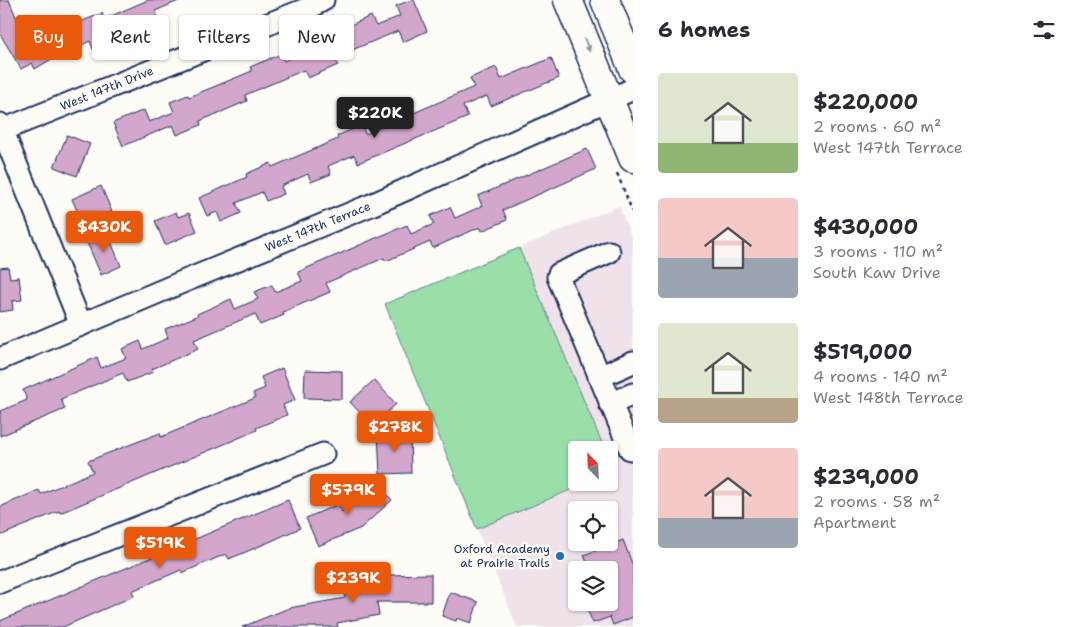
<!DOCTYPE html>
<meta charset="utf-8">
<style>
body{margin:0;font-family:"Shantell Sans",sans-serif;background:#f7f7f7;color:#2b2b33;height:100vh;display:flex;flex-direction:column;font-size:19px;white-space:nowrap}
*{box-sizing:border-box;margin:0}
p{font-size:16px;color:#7c7c81}
.icon{flex:none;width:28px;height:28px;fill:none;stroke:currentColor;stroke-width:2;stroke-linecap:round;stroke-linejoin:round}
.map{position:relative;flex:1;overflow:hidden}
.drawer{display:flex;flex-direction:column;background:#fff;width:450px}
.drawer>*{flex:none}
.guide{position:absolute;left:15px;top:15px;width:475px;height:45px;display:flex;gap:10px}
.needle{width:32px;rotate:337deg}
.controls{position:absolute;left:568px;top:441px;display:grid;gap:10px}
.controls a{display:grid;place-items:center;width:50px;height:50px;border-radius:5px;background:#fff;box-shadow:0 1px 4px #0004;font-size:25px}
.price{position:absolute;translate:-50% -42px;padding:0 11px;border-radius:5px;background:#ea580c;color:#fff;font-size:16px;line-height:32px;filter:drop-shadow(0 1px 2px #0008)}
.price::after{content:'';position:absolute;left:50%;top:30px;width:15px;height:11px;margin-left:-8px;background:inherit;clip-path:polygon(0 0,100% 0,50% 100%)}
.price.active{background:#222;color:#fff}
ul{padding:0;list-style:none}
li{display:flex;align-items:center;gap:15px;height:125px;padding:0 25px}
li span{display:grid;place-items:center;flex:none;width:140px;height:100px;border-radius:5px;color:#555}
li>.icon{margin-inline-start:auto}
span .icon{width:60px;height:60px;fill:#fffc;stroke-width:1}
li b{font-size:21px}
h2{display:flex;justify-content:space-between;align-items:center;height:60px;padding:0 25px;font-size:21px}
.pill{padding:0 18px;border-radius:5px;background:#fff;box-shadow:0 1px 4px #0004;font-size:18px;line-height:45px}
.pill.active{background:#ea580c;color:#fff}
main{display:flex;flex:1;min-height:0}
.map>svg:first-child{display:block}
</style>
<main>
<div class="map">
<svg width="633" height="627" viewBox="0 0 633 627">
<rect width="100%" height="100%" fill="#fdfcf7"/>
<filter id="ink" filterUnits="userSpaceOnUse"><feTurbulence type="fractalNoise" baseFrequency=".02" numOctaves="2"/><feDisplacementMap in="SourceGraphic" scale="10" xChannelSelector="R" yChannelSelector="G"/><feConvolveMatrix kernelMatrix="1 2 1 2 8 2 1 2 1" color-interpolation-filters="sRGB"/></filter>
<g filter="url(#ink)">
<path fill="#f0e2ea" fill-rule="evenodd" d="M619,206L633,241V627H517L477,529L587,483L609,482V473L614,471L609,458V450H605L519,248ZM576,510H609V542H576ZM576,570H609V602H576Z"/>
<path fill="#9adeaa" stroke="#5a8684" d="M519,248L605,450H576V482L587,483L477,529L385,304Z"/>
<path fill="#d3a7cb" stroke="#1b2f5e" d="M0,0H9L27,43L42,34L55,57L35,69L32,63L21,69L0,34Z
M148,0H181L155,11L159,21L93,49L90,41L80,46L71,26L102,13L104,19Z
M411,0H414L427,31L403,42L398,31L335,57L338,65L308,78L304,70L245,95L247,101L200,121L201,125L177,135L173,125L123,146L113,123L144,110L149,122L174,112L170,102L188,95L189,97L252,71L250,67L281,54L284,61L308,50L305,45L371,16L376,26L400,16L396,6Z
M551,58L559,78L491,106L487,96L463,106L468,117L358,163L354,155L328,166L331,174L311,182L308,174L281,186L284,194L266,201L262,192L236,203L241,213L221,222L217,212L207,216L199,198L247,177L246,174L271,163L272,167L338,139L337,136L362,125L365,134L474,87L470,78L496,67L501,79Z
M67,135L90,144L77,176L54,167Z
M587,149L596,169L503,210L507,220L482,231L480,227L433,248L430,242L386,261L384,258L326,283L330,292L283,312L284,315L260,325L255,314L194,340L198,349L152,369L153,372L127,382L123,373L61,399L65,409L0,436V411L27,400L23,390L97,357L101,368L126,358L122,349L140,341L143,349L168,338L165,329L197,316V314L231,299L235,309L258,299L254,292L272,285L275,292L302,281L298,272L376,238L407,225L411,234L434,224L430,216L450,207L455,218L482,206L478,196Z
M101,186L112,212L92,220L88,211L79,215L72,199Z
M176,212L178,217L189,213L197,231L165,245L155,221Z
M107,232L121,266L101,275L86,240Z
M8,267L10,278L19,277L22,300L12,301L13,310L0,312V268Z
M282,368L295,400L283,405L287,415L256,428L257,430L227,443L60,513L59,511L0,536V507L39,490L41,494L93,472L88,461L160,433L161,437L255,398L253,393L265,388L261,377Z
M305,370L342,371V399L304,398Z
M374,380L396,404L372,426L350,402Z
M410,433L411,473L380,474L378,434Z
M376,481L392,500L361,528L318,546L306,518L339,504L342,512Z
M288,500L300,528L267,543L229,559L226,554L182,573L181,570L132,591L134,596L63,627H0V621Z
M623,540L633,566V617L613,625L610,617L593,623L584,602H609V570H590L584,555Z
M431,574V602H377L379,615L337,623L338,627H242L289,608L345,598L344,589L389,581V575Z
M450,592L478,602L471,623L457,618L456,621L442,616Z"/>
<g fill="none" stroke-linecap="round" stroke-linejoin="round">
<defs>
<g id="minor">
<path d="M0,124L81,325"/>
<path id="s1" d="M0,131L311,7L323,0"/>
<path d="M609,252L559,274L558,277L630,449"/>
<path id="s2" d="M0,359L180,283L371,205L633,89"/>
<path d="M599,377L633,362"/>
<path d="M610,404L633,394"/>
<path d="M0,582L323,454"/>
</g>
<path id="major" d="M568,0L633,158
M605,0L633,69"/>
</defs>
<use href="#minor" stroke="#1b2f5e" stroke-width="25"/>
<use href="#major" stroke="#1b2f5e" stroke-width="31"/>
<path stroke="#1b2f5e" stroke-width="2.5" stroke-dasharray="4 4" stroke-linecap="butt" d="M617,173L633,213"/>
<use href="#minor" stroke="#fdfcf7" stroke-width="21"/>
<use href="#major" stroke="#fdfcf7" stroke-width="28"/>
</g>
<defs><path id="oneway-solid" d="M-6-.8H1V-3.2L6.5 0L1 3.2V.8H-6Z" transform="scale(1.25)"/></defs>
<use fill="#8c96aa" href="#oneway-solid" transform="translate(587 45) rotate(68)"/>
</g>
<circle fill="#1f6fb2" stroke="#fdfcf7" stroke-width="2" cx="560" cy="556" r="5"/>
<g text-anchor="middle" dominant-baseline="central" stroke-width="5" stroke-linejoin="round" paint-order="stroke">
<g font-size="12" fill="#1b2f5e" stroke="#fdfcf7">
<text stroke="none"><textPath href="#s1" startOffset="115">West 147th Drive</textPath></text>
<text stroke="none"><textPath href="#s2" startOffset="344">West 147th Terrace</textPath></text>
</g>
<g font-size="12" fill="#1b2f5e" stroke="#fdfcf7" text-anchor="end">
<text x="550" y="549">Oxford Academy<tspan x="550" dy="14">at Prairie Trails</tspan></text>
</g>
</g>
</svg>
<div class="controls">
<a><svg class="needle" viewBox="-14 -14 28 28"><path d="M0-13l5 13h-10z" fill="#e53935"/><path d="M0 13l5-13h-10z" fill="#7c7c81"/></svg></a>
<a><svg class="icon" aria-label="locate" viewBox="0 0 24 24"><circle cx="12" cy="12" r="6"/><path d="M12 2v4M12 18v4M2 12h4M18 12h4"/></svg></a>
<a><svg class="icon" aria-label="layers" viewBox="0 0 24 24"><path d="M12 4l9 5-9 5-9-5zM3 14l9 5 9-5"/></svg></a>
</div>
<b class="price active" style="left:375px;top:139px">$220K</b>
<b class="price" style="left:104px;top:253px">$430K</b>
<b class="price" style="left:395px;top:453px">$278K</b>
<b class="price" style="left:348px;top:516px">$579K</b>
<b class="price" style="left:160px;top:569px">$519K</b>
<b class="price" style="left:353px;top:604px">$239K</b>
<div class="guide">
<a class="pill active">Buy</a>
<a class="pill">Rent</a>
<a class="pill">Filters</a>
<a class="pill">New</a>
</div>
</div>
<section class="drawer">
<h2>6 homes<svg class="icon" aria-label="filters" viewBox="0 0 24 24"><path d="M4 7h16M4 17h16"/><circle cx="9" cy="7" r="2"/><circle cx="15" cy="17" r="2"/></svg></h2>
<ul>
<li><span style="background:linear-gradient(#dfe7d0 70%,#8fb573 0)"><svg class="icon" aria-label="home" viewBox="0 0 24 24"><path d="M3 11l9-7 9 7M6 9v11h12V9"/></svg></span><div><b>$220,000</b><p>2 rooms · 60 m²</p><p>West 147th Terrace</p></div></li>
<li><span style="background:linear-gradient(#f6c9c9 60%,#9aa5b1 0)"><svg class="icon" aria-label="home" viewBox="0 0 24 24"><path d="M3 11l9-7 9 7M6 9v11h12V9"/></svg></span><div><b>$430,000</b><p>3 rooms · 110 m²</p><p>South Kaw Drive</p></div></li>
<li><span style="background:linear-gradient(#dfe7d0 75%,#b9a48a 0)"><svg class="icon" aria-label="home" viewBox="0 0 24 24"><path d="M3 11l9-7 9 7M6 9v11h12V9"/></svg></span><div><b>$519,000</b><p>4 rooms · 140 m²</p><p>West 148th Terrace</p></div></li>
<li><span style="background:linear-gradient(#f6c9c9 70%,#9aa5b1 0)"><svg class="icon" aria-label="home" viewBox="0 0 24 24"><path d="M3 11l9-7 9 7M6 9v11h12V9"/></svg></span><div><b>$239,000</b><p>2 rooms · 58 m²</p><p>Apartment</p></div></li>
</ul>
</section>
</main>
